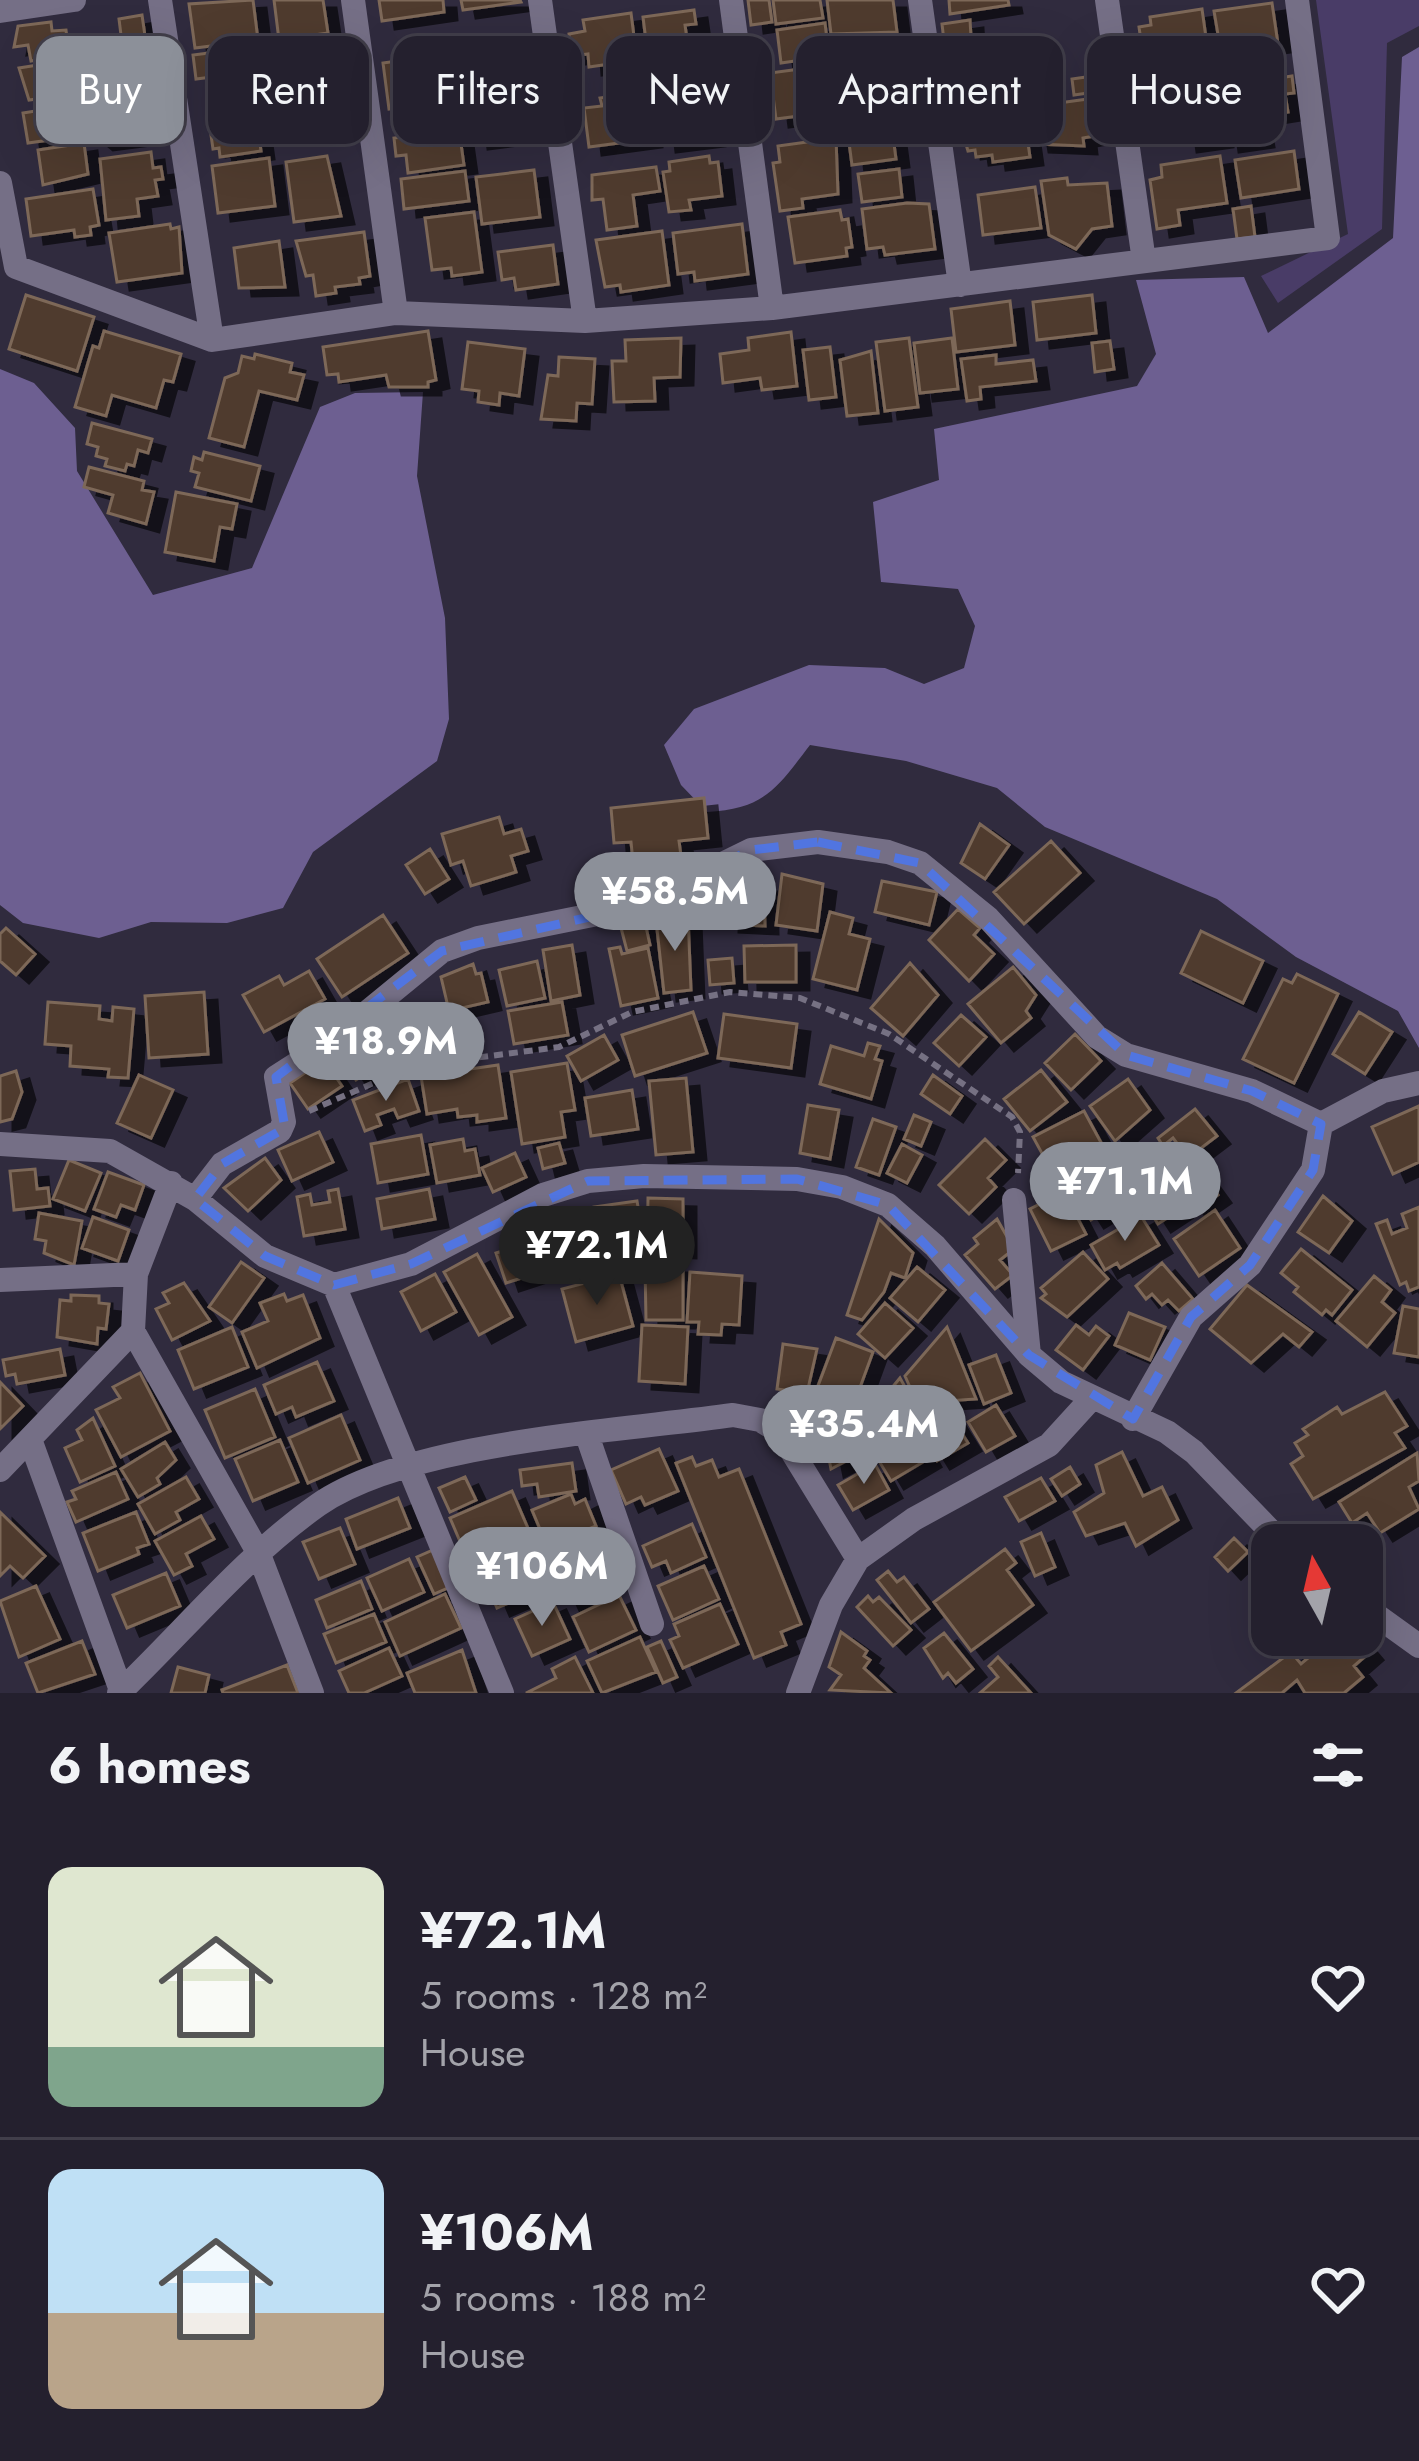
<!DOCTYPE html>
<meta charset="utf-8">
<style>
body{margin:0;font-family:Jost,sans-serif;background:#2c2836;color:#f1f3f6;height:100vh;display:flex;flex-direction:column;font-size:45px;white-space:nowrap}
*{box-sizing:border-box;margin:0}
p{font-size:39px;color:#a3a3aa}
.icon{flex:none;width:66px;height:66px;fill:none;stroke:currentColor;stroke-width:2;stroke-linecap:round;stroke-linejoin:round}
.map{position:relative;height:1693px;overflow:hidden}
.drawer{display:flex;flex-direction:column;background:#24202e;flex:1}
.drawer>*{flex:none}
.guide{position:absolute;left:36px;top:36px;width:1347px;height:108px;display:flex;gap:24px}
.needle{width:78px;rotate:352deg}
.tools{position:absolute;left:1251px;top:1524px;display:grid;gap:24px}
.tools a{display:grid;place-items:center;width:132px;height:132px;border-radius:24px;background:#24202e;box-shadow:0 12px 48px #0002,0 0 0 3px #413e4a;font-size:60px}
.price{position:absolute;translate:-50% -102px;padding:0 27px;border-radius:42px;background:#8c9099;color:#fff;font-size:39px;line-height:78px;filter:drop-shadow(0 3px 6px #0008)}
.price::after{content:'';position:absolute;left:50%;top:72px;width:36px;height:27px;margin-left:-18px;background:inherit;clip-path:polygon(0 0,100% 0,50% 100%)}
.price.active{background:#222;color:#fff}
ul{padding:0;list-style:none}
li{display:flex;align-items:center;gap:36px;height:300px;padding:0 48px}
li+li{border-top:3px solid #413e4a}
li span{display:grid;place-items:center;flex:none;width:336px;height:240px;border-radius:24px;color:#555}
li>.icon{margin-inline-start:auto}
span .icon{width:144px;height:144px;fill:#fffc;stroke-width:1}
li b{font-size:51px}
h2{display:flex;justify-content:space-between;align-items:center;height:144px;padding:0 48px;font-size:51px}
.chip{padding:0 42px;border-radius:24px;background:#24202e;box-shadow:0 12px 48px #0002,0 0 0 3px #413e4a;font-size:42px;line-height:108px}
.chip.active{background:#8c9099;color:#fff}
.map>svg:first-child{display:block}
</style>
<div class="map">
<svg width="1419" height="1693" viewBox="0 0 1419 1693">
<defs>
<filter id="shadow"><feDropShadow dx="13" dy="8" stdDeviation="0" flood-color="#0009"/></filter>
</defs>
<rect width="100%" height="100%" fill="#302b3e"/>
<path fill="#493c67" d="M1316,0H1419V26L1387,43L1382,229L1278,303L1261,276L1348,234Z"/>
<path fill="#6d5f91" d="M1419,47V1048L1398,1011L1296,957L1217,899L1045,827L997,788L906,761L810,745C777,788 765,809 707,812L681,785L664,745L694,709L809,665L885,668L924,684L964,668L975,626L958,589L881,582L873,502L939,480L934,429L1137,386L1156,354L1136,280L1244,277L1268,333L1393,238L1402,57Z
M0,369L34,383L75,428L77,471L153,595L252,568L320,407L355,393L423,392L417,476L445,618L449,719L437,761L313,852L283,908L227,923L151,922L99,938L23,923L0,905Z"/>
<path fill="#4f3b2d" stroke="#7d6858" stroke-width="3" filter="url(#shadow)" d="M253,0L258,40L195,48L189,4Z
M274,0H323L328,33L279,40Z
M379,0H443L444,12L382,21Z
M461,0H520L521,2L463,10Z
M748,0H769L772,22L751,25Z
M773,0H820L823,18L776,24Z
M827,0H893L897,32L831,34Z
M949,0H1008L1009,5L950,14Z
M1272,3L1278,44L1221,52L1214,11Z
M1202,9L1208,52L1144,62L1139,27L1151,25L1150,17Z
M694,10L696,24L685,25L690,60L649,65L643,17Z
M631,13L637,60L589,67L588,54L572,56L569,34L585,31L583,20Z
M142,15L150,71L99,78L93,39L121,35L119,19Z
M970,20L971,37L944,41L942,24Z
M51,22L52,31L66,30L69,55L31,61L28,45L14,47L18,26Z
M825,23L829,56L781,63L777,30Z
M523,36L528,74L466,82L460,44Z
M1016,36L1021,74L958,79L948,45Z
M260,44L264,70L232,75L228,48Z
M217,52L220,76L196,79L193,55Z
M454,53L460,100L389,109L383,63Z
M905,56L909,87L878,92L882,117L847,122L840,65Z
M76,59L81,93L29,100L19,68Z
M337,66L344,124L282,133L275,74Z
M823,66L829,112L776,119L770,73Z
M1100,75L1102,91L1074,95L1072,79Z
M1292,76L1294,93L1285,94L1288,112L1257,117L1261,139L1226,144L1222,115L1230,113L1226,86Z
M152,81L154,98L140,100L141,110L150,109L154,135L100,142L94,137L87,90Z
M692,82L697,123L710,122L712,138L663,144L656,87Z
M1212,82L1220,139L1184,144L1181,123L1153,127L1147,91Z
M988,91L990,105L961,110L959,95Z
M643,92L649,139L589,147L584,108L602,106L600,98Z
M916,94L920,118L897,121L894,97Z
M1095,98L1100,135L1083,138L1084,146L1036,144L1030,107Z
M525,102L530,134L475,141L471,110Z
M80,104L85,135L28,143L23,113Z
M1023,109L1030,157L993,162L992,155L976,157L975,150L968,151L958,117Z
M256,115L261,151L220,157L219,148L213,149L209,121Z
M892,129L896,159L852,165L848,135Z
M459,130L464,165L408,173L406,155L396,156L394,138Z
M836,138L838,194L802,199L803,208L780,211L773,163L780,162L778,146Z
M84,143L88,174L43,185L38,150Z
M1294,151L1299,189L1241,198L1235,160Z
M151,152L153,168L161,167L163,179L155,180L158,196L137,199L139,216L106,220L100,159Z
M327,156L341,216L294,222L286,162Z
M709,156L710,163L718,162L722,196L689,200L691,210L669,212L663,172L670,171L669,162Z
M1220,156L1227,203L1178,210L1180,225L1157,229L1150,180L1162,177L1161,165Z
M269,158L275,206L218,213L212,166Z
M656,167L660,191L633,195L637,226L607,230L603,199L592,200V175Z
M899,169L902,197L862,202L858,174Z
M534,170L540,217L482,224L476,177Z
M465,171L469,201L404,209L401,179Z
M1067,178L1068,185L1107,183L1112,226L1092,229L1076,249L1049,235L1041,181Z
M1035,187L1041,228L983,235L978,195Z
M93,189L99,225L90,227L91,235L75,237L74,230L31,236L26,199Z
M907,203L929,204L935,249L885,255L883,247L867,249L862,209Z
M1251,206L1255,237L1237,239L1233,209Z
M840,210L842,220L848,219L852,247L846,248L847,256L795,263L788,217Z
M474,212L482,272L452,276L451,268L432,270L425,218Z
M170,224L171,229L179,227L182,273L117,282L109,233Z
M742,224L748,274L695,281L694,272L678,274L673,233Z
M662,231L669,285L621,292L620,285L605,287L596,240Z
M364,232L370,276L359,278L360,284L335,287L336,293L316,296L313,275L306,276L296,241Z
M279,241L285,287L239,288L234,248Z
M553,245L558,284L516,290L514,278L502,280L498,252Z
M26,295L94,317L77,371L9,349Z
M1092,295L1096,333L1037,340L1033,302Z
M1010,301L1015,345L956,352L951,309Z
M104,331L181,354L173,382L164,380L156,408L112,395L106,416L75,407L93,346L99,348Z
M428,331L436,380L428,382V387H389L386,375L339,382L338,374L327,375L323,347Z
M791,332L797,386L762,390L760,378L723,383L720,354L749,350L748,338Z
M681,338L680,377L654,378L655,401L614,402L612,361H626L625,340Z
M909,338L918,407L885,411L876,342Z
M952,338L958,389L920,393L914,343Z
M1110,341L1114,369L1095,372L1092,343Z
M468,342L525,349L519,396L500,393L499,405L478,402L479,391L462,389Z
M830,347L836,397L809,400L803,350Z
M871,351L878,413L847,416L840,360Z
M255,354L292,363L290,372L304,375L297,400L259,391L244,447L209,438L225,378L238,373L242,356L254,359Z
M996,355V364L1033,360L1036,381L980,387L981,399L967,401L961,359Z
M559,357L595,359L592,404L577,403L576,421L541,419L548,375L558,376Z
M92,423L152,439L148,453L138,450L134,466L127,464L125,471L105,466L107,459L96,456L98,447L87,444Z
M204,452L260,466L251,501L195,487L199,473L191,471L194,457L202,460Z
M89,467L144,481L142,490L154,492L146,524L108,513L113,495L84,487Z
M176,492L237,504L232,529L220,527L214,561L165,552Z
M704,798L708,838L679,841L681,856L633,861L631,842L614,843L611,808Z
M499,817L504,834L521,829L528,851L511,856L516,872L471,886L463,861L451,865L442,834Z
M980,824L1009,845L985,879L961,863Z
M1051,841L1080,873L1024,924L994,892Z
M430,849L449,879L425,894L406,865Z
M782,874L823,884L817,931L776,925Z
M882,881L937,892L929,925L875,912Z
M728,882L764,884L765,926L726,924Z
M958,909L980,928L974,935L994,954L969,981L929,940Z
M830,912L853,918L849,934L870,939L857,990L813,979Z
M383,915L408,953L342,997L317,959Z
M688,916L691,990L664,993L656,920Z
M644,918L650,945L627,951L620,924Z
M6,928L35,954L16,975L0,961V934Z
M1201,931L1263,961L1243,1003L1181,973Z
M572,945L580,995L551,1001L543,950Z
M796,945V982H745L744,946Z
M620,947L622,954L648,948L658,998L621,1006L609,949Z
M732,958L734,983L710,985L708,960Z
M537,961L545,998L507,1006L499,970Z
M910,963L938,995L903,1036L871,1008Z
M473,964L476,974L481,973L488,1002L449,1011L441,977Z
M1013,967L1036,995L1026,1011L1031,1018L1001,1043L968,1004Z
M309,971L325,999L264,1032L243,995L279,976L284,985Z
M1297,974L1338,994L1294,1083L1243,1059L1283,979L1292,983Z
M204,992L208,1054L149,1058L145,996Z
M48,1002L100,1006L99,1019L112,1021L113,1007L134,1009L128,1078L108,1077L109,1069L70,1066L71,1046L45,1044Z
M562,1002L568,1035L514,1044L508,1011Z
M693,1012L707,1053L635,1076L622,1035Z
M1359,1012L1392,1032L1365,1074L1333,1054Z
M724,1014L797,1024L791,1068L718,1058Z
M961,1015L986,1037L959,1066L934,1043Z
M409,1016L410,1023L452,1017L460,1044L404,1059L393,1020Z
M379,1026L397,1053L356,1080L338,1053Z
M1075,1034L1101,1061L1071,1090L1045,1063Z
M604,1035L618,1060L581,1081L567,1056Z
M868,1043L880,1046L875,1059L882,1061L871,1099L820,1084L831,1046L864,1056Z
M324,1060L342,1086L308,1109L290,1083Z
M567,1063L575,1110L561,1112L565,1137L522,1144L511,1072Z
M498,1065L506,1118L477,1122V1115L458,1117L457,1109L427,1114L421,1076Z
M1041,1070L1067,1102L1030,1131L1004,1099Z
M16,1071L22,1092L12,1119L0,1122V1076Z
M139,1075L173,1090L151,1138L117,1123Z
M933,1075L962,1096L950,1114L921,1094Z
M686,1078L693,1152L656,1155L649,1081Z
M408,1079L419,1111L398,1118L394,1109L377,1115L381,1125L365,1131L353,1100Z
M1128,1079L1150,1110L1115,1141L1090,1106Z
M632,1090L638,1129L591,1136L585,1098Z
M808,1105L839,1110L830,1159L800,1153Z
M1419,1106V1162L1393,1174L1372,1127Z
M1195,1109L1217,1136L1188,1158L1173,1138L1163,1146L1158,1138Z
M1084,1111L1105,1150L1068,1170L1063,1161L1050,1168L1033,1137Z
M914,1115L931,1122L921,1146L904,1139Z
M873,1119L896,1127L879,1175L856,1167Z
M319,1132L333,1162L292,1181L278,1150Z
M421,1135L428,1174L378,1183L371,1144Z
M463,1139L465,1151L475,1149L480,1175L437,1183L430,1145Z
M985,1139L1006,1160L988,1178L996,1187L969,1214L939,1185Z
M559,1143L565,1163L543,1169L538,1148Z
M902,1144L922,1155L907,1183L887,1173Z
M515,1153L526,1177L493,1192L482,1168Z
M265,1158L281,1180L248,1211L224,1188Z
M1105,1159L1129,1196L1091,1220L1067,1182Z
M69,1160L101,1173L85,1211L53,1199Z
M35,1169L37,1189L48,1188L50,1206L14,1210L10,1171Z
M1199,1169L1218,1195L1195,1211L1176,1185Z
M108,1172L144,1185L135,1210L121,1205L116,1217L94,1209Z
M1159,1179L1179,1210L1158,1224L1138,1193Z
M338,1189L345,1229L304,1236L297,1197L310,1194L312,1205L330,1202L328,1191Z
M429,1189L435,1219L382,1229L377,1199Z
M1064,1192L1086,1234L1051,1251L1030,1209Z
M1323,1196L1352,1221L1329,1253L1298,1232Z
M648,1198L683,1199V1250L661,1249V1261H647Z
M637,1201L646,1253L602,1259L594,1207Z
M1419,1207V1287L1409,1291L1406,1282L1400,1285L1376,1224L1387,1220L1392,1234L1407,1228L1402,1214Z
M1215,1210L1240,1248L1199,1276L1174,1239Z
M39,1213L82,1221L74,1265L44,1253L46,1241L35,1239Z
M1141,1216L1159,1245L1120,1268L1117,1263L1105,1270L1091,1245Z
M93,1217L129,1230L118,1261L82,1248Z
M879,1219L913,1253L905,1278L891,1273L884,1292L862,1320L847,1315Z
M997,1219L1014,1249L1000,1260L1013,1275L995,1289L965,1255L978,1244L974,1238Z
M560,1222L563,1234L573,1231L583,1267L562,1273L557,1254L552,1255L544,1226Z
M530,1232L543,1271L506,1283L496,1253L512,1248L508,1239Z
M1301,1249L1352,1290L1332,1315L1326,1310L1322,1315L1294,1292L1298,1287L1281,1273Z
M1083,1252L1108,1279L1067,1317L1041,1298L1046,1294L1041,1288Z
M477,1254L512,1317L479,1335L444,1272Z
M241,1262L264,1278L232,1323L209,1307Z
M1162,1263L1193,1299L1179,1311L1168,1300L1162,1305L1152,1294L1146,1299L1136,1286Z
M645,1265H683V1320H646Z
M917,1267L945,1290L918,1322L890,1298Z
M690,1272L742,1276L739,1325L722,1324L721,1335L698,1334L699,1322H687Z
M435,1274L456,1312L421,1331L401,1292Z
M619,1274L633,1326L576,1342L562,1289Z
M1374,1276L1391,1290L1382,1302L1395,1313L1367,1347L1336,1321Z
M184,1283L210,1321L172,1340L156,1309L169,1303L163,1293Z
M1247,1285L1312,1332L1299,1347L1283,1334L1251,1363L1210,1329Z
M284,1294L287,1301L303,1295L320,1338L257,1368L242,1332L268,1321L260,1303Z
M71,1295L99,1296V1303L109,1304L106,1329L98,1328L97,1344L57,1337L60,1300L71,1301Z
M885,1303L913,1328L885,1358L858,1334Z
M1403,1306L1419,1309V1357L1394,1353Z
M1129,1313L1165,1327L1150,1360L1115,1345Z
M642,1325L688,1327L685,1384L639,1381Z
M1076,1325L1089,1335L1096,1326L1109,1336L1083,1370L1056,1350Z
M232,1327L248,1367L194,1389L178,1350Z
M947,1327L976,1399L917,1403L905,1376Z
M836,1338L873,1352L855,1401L818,1386Z
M783,1344L817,1349L807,1393L777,1389Z
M60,1349L65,1375L17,1384L15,1374L6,1376L3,1360Z
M996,1355L1011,1393L984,1404L969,1365Z
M317,1362L334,1401L296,1417L292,1407L276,1414L264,1385Z
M140,1373L170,1431L121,1457L96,1410L120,1398L113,1387Z
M900,1378L920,1414L884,1434L872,1412Z
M0,1382L23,1406L0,1429Z
M255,1389L275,1437L225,1458L205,1410Z
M1385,1392L1407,1426L1395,1433L1405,1448L1313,1499L1291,1464L1303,1456L1295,1443L1308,1435L1303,1429L1337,1407L1342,1414Z
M996,1405L1015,1436L986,1452L968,1422Z
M864,1410L882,1442L831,1469L820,1414Z
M949,1413L968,1443L937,1461L919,1431Z
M341,1415L360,1460L308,1483L289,1438Z
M93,1418L115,1466L80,1482L65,1448L82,1440L77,1430Z
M914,1434L928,1459L891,1481L876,1456Z
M280,1440L298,1482L253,1501L235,1459Z
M165,1442L176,1460L157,1478L160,1484L138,1497L121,1469Z
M659,1449L678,1491L645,1505L641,1497L626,1504L611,1470Z
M1122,1452L1143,1496L1162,1487L1178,1520L1136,1546L1125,1523L1086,1536L1074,1512L1104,1493L1096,1465Z
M1417,1453L1419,1481L1409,1487L1419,1509L1380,1533L1367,1513L1352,1523L1339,1502Z
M692,1457L696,1466L712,1460L719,1477L739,1469L801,1624L781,1632L786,1645L754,1658L676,1463Z
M572,1463L576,1491L539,1497L537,1484L522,1486L520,1470Z
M875,1464L889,1490L853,1510L838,1485Z
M1070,1467L1080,1484L1062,1496L1051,1479Z
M116,1472L128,1499L76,1522L67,1502L76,1499L72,1491Z
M186,1477L199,1499L176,1512L180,1520L155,1534L138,1504Z
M465,1477L476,1500L450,1512L439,1488Z
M1041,1478L1055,1501L1019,1521L1005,1497Z
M512,1491L530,1533L468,1560L450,1518Z
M571,1494L575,1504L585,1499L596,1526L547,1546L532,1510Z
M398,1498L410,1528L357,1549L346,1519Z
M0,1512L45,1556L23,1578L10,1566L0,1576Z
M136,1512L149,1544L137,1548L139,1554L98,1571L83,1533Z
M201,1516L214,1539L186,1554L192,1566L174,1575L155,1541Z
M692,1524L706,1557L671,1573L666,1561L652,1567L643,1546Z
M340,1528L355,1564L319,1579L303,1542Z
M1041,1533L1055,1567L1035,1576L1021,1542Z
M1234,1538L1248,1552L1228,1571L1215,1557Z
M598,1541L612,1574L602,1578L598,1570L583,1577L589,1593L567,1603L549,1563Z
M1005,1549L1016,1563L1007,1570L1033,1605L971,1651L934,1602Z
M433,1550L450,1587L434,1594L417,1557Z
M535,1550L550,1585L497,1608L482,1573Z
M409,1559L424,1592L382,1611L367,1578Z
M704,1566L719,1599L673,1620L658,1586Z
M888,1571L897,1582L904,1577L929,1609L911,1623L877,1580Z
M166,1573L180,1606L127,1628L113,1595Z
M361,1581L372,1609L327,1628L316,1600Z
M36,1586L60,1639L19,1657L0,1601Z
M445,1594L461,1628L400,1656L385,1622Z
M619,1595L636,1630L589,1652L573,1617Z
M868,1596L873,1602L879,1597L911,1630L893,1646L857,1607Z
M553,1602L570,1639L532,1656L515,1619Z
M720,1604L738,1644L683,1668L670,1640L679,1636L674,1624Z
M374,1614L386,1642L336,1663L324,1634Z
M841,1632L867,1651L864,1656L870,1660L864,1668L891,1693L830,1690L841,1675L829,1667Z
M944,1633L973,1669L956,1683L948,1673L943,1678L924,1648Z
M1309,1635H1347L1353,1643L1359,1639L1370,1652L1354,1666L1363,1677L1344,1693H1305L1297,1680L1282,1693H1236L1291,1652L1301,1664L1320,1648Z
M640,1637L656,1672L602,1693L587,1661Z
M82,1641L95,1674L38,1693L26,1663Z
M661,1641L677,1677L663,1683L647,1647Z
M389,1648L402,1676L364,1693H349L339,1671Z
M462,1650L476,1693H415L407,1673Z
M575,1657L593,1693H526L556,1678L552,1669Z
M998,1657L1031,1693H980L998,1677L989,1666Z
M287,1665L298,1693H223L222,1690Z
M178,1667L209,1675L205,1693H171Z"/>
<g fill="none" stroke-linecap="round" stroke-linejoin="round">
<path stroke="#767183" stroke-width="6" stroke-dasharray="9 6" stroke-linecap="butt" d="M309,1111L413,1066L559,1047L632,1012L730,992L800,998L889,1034L1012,1117L1020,1132L1018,1173"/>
<path stroke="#756f86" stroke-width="24" d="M160,0L212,340
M353,0L396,313
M540,0L585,321
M731,0L772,308
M920,0L960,285
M1107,0L1144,261
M0,11L74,0
M0,183L16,267L212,340L396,313L585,321L772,308L1328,238L1297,0
M1321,1124L1383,1091L1419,1083
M0,1144L110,1151L195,1199L265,1256L334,1285L411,1264L543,1195L588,1181L644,1176L797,1179L842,1187L888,1205L935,1246L1029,1355L1061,1382L1167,1432L1194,1452L1284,1545
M195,1199L222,1164L280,1131L284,1122L276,1077L332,1041L442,951L478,938L637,906L751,850L818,842L888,852L920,863L988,918L1097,1037L1126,1055L1252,1091L1321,1124L1313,1170L1250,1265L1191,1317L1133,1419
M1014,1200L1029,1355
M0,1280L136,1274
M334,1285L502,1693
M133,1331L258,1552L312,1693
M587,1435L652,1624
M31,1442L122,1693
M0,1470L133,1331L136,1274L171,1183
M1362,1605L1419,1646
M119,1693C185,1630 243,1558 318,1505C409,1442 620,1431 733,1415L760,1420L780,1432L858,1559
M798,1693L831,1605L858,1559L914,1519L1049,1445L1091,1399"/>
</g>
<path fill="none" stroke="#5175e0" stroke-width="9" stroke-dasharray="24 15" stroke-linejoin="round" d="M818,842L920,863L1126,1055L1252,1091L1321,1124L1313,1170L1250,1265L1191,1317L1133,1419L1029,1355L888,1205L797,1179L588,1181L411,1264L334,1285L265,1256L195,1199L222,1164L285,1128L276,1077L442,951L637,906L751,850Z"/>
</svg>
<div class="tools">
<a><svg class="needle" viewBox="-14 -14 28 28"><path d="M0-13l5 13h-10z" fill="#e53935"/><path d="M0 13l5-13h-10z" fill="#a3a3aa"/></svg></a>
</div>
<b class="price" style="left:675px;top:954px">¥58.5M</b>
<b class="price" style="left:386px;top:1104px">¥18.9M</b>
<b class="price" style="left:1125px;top:1244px">¥71.1M</b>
<b class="price active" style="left:597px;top:1308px">¥72.1M</b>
<b class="price" style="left:864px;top:1487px">¥35.4M</b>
<b class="price" style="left:542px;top:1629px">¥106M</b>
<div class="guide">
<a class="chip active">Buy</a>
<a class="chip">Rent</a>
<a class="chip">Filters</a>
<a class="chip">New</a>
<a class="chip">Apartment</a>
<a class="chip">House</a>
</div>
</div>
<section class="drawer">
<h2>6 homes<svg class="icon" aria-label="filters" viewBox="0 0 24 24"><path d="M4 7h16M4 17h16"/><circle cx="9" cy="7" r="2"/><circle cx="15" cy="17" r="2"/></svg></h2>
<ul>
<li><span style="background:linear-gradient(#dfe7d0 75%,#7fa58c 0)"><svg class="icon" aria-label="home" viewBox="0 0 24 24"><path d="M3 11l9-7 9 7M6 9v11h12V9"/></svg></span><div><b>¥72.1M</b><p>5 rooms · 128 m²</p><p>House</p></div><svg class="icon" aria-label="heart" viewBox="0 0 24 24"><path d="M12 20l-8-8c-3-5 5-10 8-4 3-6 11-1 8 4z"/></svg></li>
<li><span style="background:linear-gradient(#bfe0f5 60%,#b9a48a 0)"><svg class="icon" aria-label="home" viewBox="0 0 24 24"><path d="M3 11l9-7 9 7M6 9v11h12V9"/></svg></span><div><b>¥106M</b><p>5 rooms · 188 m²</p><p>House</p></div><svg class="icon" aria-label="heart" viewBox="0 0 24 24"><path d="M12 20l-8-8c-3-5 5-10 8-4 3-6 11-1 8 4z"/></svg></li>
</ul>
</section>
